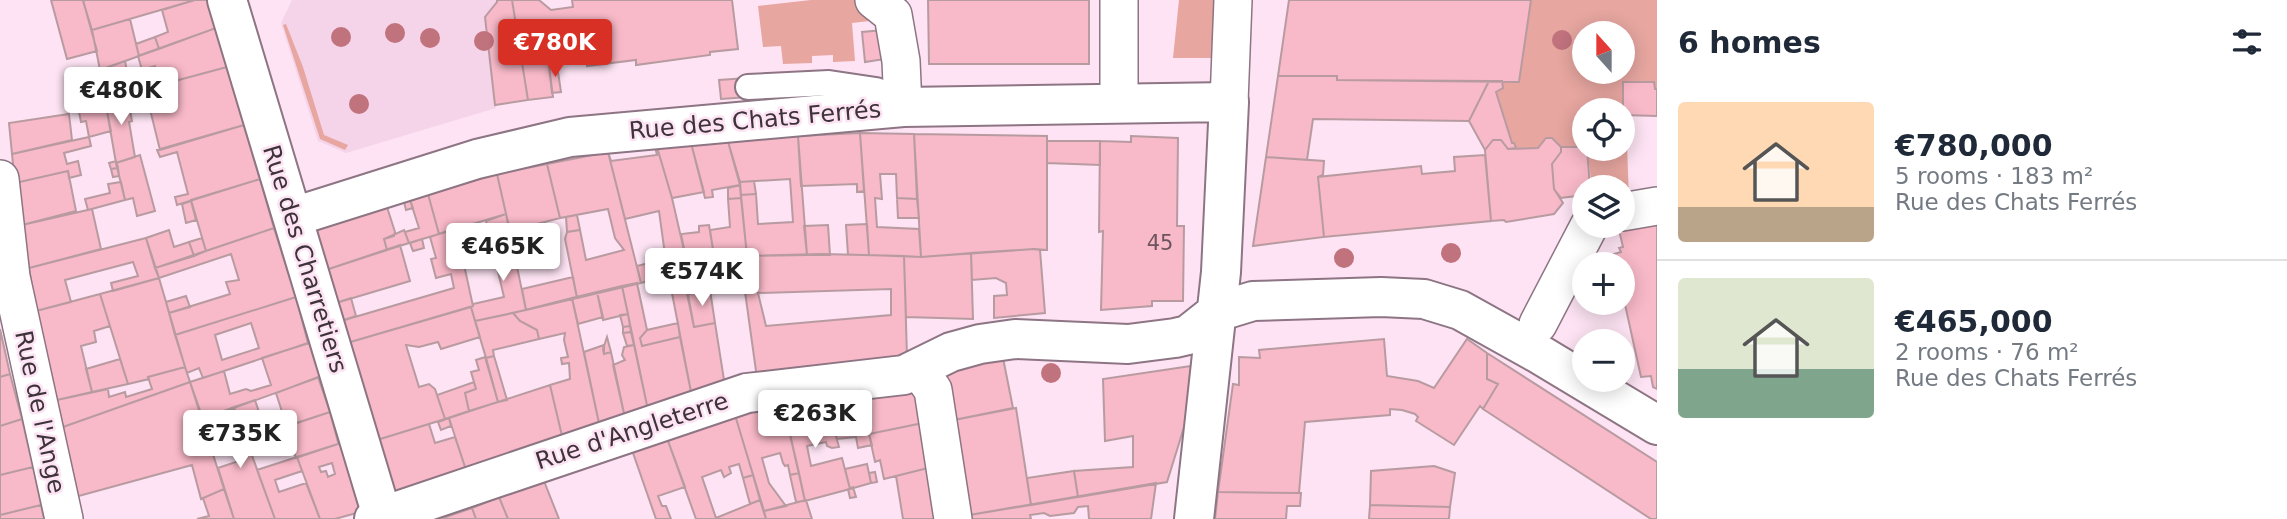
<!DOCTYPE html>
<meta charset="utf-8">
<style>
body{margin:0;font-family:"DejaVu Sans",sans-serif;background:#f2f2f3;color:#1f2937;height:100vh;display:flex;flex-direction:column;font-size:26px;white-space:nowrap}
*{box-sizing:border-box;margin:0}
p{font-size:23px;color:#747a83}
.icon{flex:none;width:38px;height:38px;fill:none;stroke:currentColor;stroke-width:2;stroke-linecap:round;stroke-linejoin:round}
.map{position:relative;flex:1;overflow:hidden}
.details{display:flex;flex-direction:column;background:#fff;width:630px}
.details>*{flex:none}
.needle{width:46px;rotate:339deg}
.fabs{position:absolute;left:1572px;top:21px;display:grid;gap:14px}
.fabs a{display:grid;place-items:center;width:63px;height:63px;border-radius:50%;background:#fff;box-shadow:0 4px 18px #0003;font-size:35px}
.price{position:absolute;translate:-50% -60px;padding:0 16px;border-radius:7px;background:#fff;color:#222;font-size:23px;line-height:46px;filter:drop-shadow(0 2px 4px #0008)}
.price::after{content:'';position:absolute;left:50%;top:42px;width:21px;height:16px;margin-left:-10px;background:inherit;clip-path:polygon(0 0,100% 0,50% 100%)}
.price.active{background:#d93025;color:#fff}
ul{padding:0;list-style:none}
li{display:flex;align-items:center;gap:21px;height:175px;padding:0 21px}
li+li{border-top:2px solid #e0e1e3}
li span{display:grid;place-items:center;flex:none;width:196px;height:140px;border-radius:7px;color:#555}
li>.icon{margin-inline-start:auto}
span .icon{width:84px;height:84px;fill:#fffc;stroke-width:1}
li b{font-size:30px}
h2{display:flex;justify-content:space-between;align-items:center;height:84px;padding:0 21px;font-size:30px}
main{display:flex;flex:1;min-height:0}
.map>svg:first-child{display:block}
</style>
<main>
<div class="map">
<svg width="1657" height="519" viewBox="0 0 1657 519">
<rect width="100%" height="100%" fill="#fde3f3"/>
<path fill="#f5d3e8" d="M292,0H512L528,100L496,105V108L346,153L318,141L281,23Z"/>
<path fill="#e7a6a0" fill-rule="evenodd" d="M811,0H863L878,20L852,23L855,61L833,62V55L812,56V63L783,64L781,46L763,47L758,6Z
M1179,0H1219L1214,58H1173Z
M1531,0H1657V89H1655L1654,82L1623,83L1626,115L1629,200H1622V187H1592L1587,149H1622V110H1584V147H1561L1552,138H1547L1538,148H1516L1514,143H1512L1496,92L1502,88V81H1519ZM1584,33H1622V72H1584Z
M286,24L303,67L324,135L348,145L345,150L320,139L283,25Z"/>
<path fill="#f8b9c8" stroke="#b89ba1" stroke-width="2" fill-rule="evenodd" d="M51,0H83L97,51L67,59Z
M86,0H195L92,30L83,1Z
M195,0H208L216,28L159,49L155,37L168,32L162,10Z
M497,0H512L528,100L495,105L485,17L497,2Z
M512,0H539L551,10L573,7L572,0H732L738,49L710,52V55L636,65V60L587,66V61L549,66L553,97L528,100Z
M928,0H1089V64H929Z
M1289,0H1531L1519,82L1337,80V76H1278Z
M130,19L139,56L100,70L92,30Z
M216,28L227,67L160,85L155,66L142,70L138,56Z
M883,30L885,59L865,62L862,32Z
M155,37L159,49L139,56L136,44Z
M125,61L131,93L105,100L100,70Z
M557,65L561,92L552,93L549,66Z
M227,67L244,125L160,150L145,89Z
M1278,76H1337V80L1489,81L1469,121L1313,119L1307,160L1266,157Z
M747,78L748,97L721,99L719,80Z
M1489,81H1502L1503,88L1496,92L1512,143H1514L1516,148L1508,149L1501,140H1493L1485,150L1469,121Z
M1623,82H1654L1655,89H1657V116L1623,115Z
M127,94L132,121L129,122L135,157L116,163L105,100Z
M106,106L111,131L89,137L86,121L81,122L79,112Z
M69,114L72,140L12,154L9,123Z
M244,125L260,179L177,205L175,197L188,194L177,152L160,157L157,150Z
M860,133L864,191L857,192V184L801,186L798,136Z
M860,133L914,134L917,199L897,198L896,174H880L882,199L875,198L877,227L919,229L921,257L869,255Z
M914,134L1047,136V250L1034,249L921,257Z
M798,136L807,255L747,256L741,195L756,194L758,224L793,222L790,179L740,182L727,138Z
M1131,136L1178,138L1177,226H1184L1183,301H1152V306L1101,310L1103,231L1099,232L1100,141L1131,142Z
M89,137L91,146L64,153L67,164L78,161L81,175L69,178L68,171L15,183L12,154Z
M727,138L740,185L712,190L713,197L705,198L691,143Z
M1546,138H1552L1561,147V152L1552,164L1554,189L1563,203L1554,214L1506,222L1504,220L1491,221L1485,150L1493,140H1501L1508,149L1538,148Z
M1047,141H1100V165L1047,163Z
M691,143L704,192L672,198L657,147Z
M655,147H657L672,198L686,259L666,262L659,211L625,219L608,152L611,161L657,155Z
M1561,147H1584V149H1587L1590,187H1584V195L1561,198L1554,189L1552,164L1561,152Z
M608,152L641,283L577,298L565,239L567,232L580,230L586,260L624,250L615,238L608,209L560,218L547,164Z
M140,155L155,211L137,216L133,198L125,200L116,163Z
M1485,155L1491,221L1324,237L1318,177L1421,166L1422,174L1455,171L1454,157Z
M1266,157L1324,161L1323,175L1318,177L1324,237L1253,246Z
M116,161L118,168L111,169L109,163Z
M547,164L560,218L510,231L497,174Z
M118,168L119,176L113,177L111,169Z
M68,171L76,211L22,225L15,183Z
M497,174L506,214L439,234L428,194Z
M260,179L274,228L206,251L191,200Z
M754,181L756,194L741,195L740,182Z
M121,182L125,200L88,210L85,199L110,193L108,184Z
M740,185L741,198L728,199V188Z
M428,194L439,234L409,243L405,232L419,228L410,200Z
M741,198L747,256H714L710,230L730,227L728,199Z
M897,198L917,199L919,218H898Z
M410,200L413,208L406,210L404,202Z
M191,201L196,220L186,223L182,204Z
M387,207L395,232L394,236L384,239L387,250L326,270L314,231Z
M92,209L101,249L29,268L22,225Z
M506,214L510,233L490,238L486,221Z
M577,215L580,230L567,232L566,217Z
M1657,218V389L1653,387L1651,376L1641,377L1622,291V264H1616L1614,254L1621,252L1619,248L1623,247L1619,230L1616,231L1615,226Z
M867,224L869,255H848L846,225Z
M709,225L714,256L686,259L681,234L699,232V226Z
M828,225L830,255H807L804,226Z
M274,228L296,297L175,335L169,313L230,294L226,282L239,280L231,254L159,278L155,268Z
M456,228L473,306L347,343L341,321L454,288L451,274L436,278L431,259L436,258L430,237Z
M169,230L174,247L189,242L194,256L155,268L146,238Z
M404,230L409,243L387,250L384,239Z
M510,233L526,310L475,321L471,307L473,306V304L504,297L490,238Z
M146,238L159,278L113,291L111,283L138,276L133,262L65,280L71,302L36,311L29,268Z
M202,238L206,251L194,256L189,242Z
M422,239L424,248L413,251L410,243Z
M400,245L410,281L336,303L326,270Z
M1034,249L1040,250L1045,313L994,318V296L1007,295L1006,283L996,278L972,280L971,253Z
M971,253L973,319L906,317L904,256L921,257Z
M822,254L904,256L907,357L757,378L740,256ZM891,289V315L766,326L758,293Z
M665,259L669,275L641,283L637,266Z
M680,260L694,327L715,323L725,386L692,397L666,262Z
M573,277L577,298L526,310L522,289Z
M159,278L185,367L148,377L149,379L128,384L100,294Z
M637,283L647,330L640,338L642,346L680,337L692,397L648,410L622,286Z
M622,286L628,314L603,320L597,292Z
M710,290L715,323L694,327L688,294Z
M597,292L603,317L578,324L572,298Z
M100,294L110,326L94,331L96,342L81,346L92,392L57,400L36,311Z
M186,296L190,307L169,313L166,302Z
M296,297L308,343L203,378L199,368L187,373L175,335ZM251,323L259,348L222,360L215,335Z
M351,298L356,316L341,321L336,303Z
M572,298L600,428L563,440L550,385L570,379L569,363L562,364L561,358L568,357L564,340L565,333L539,339L537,330L520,321L513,313Z
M471,307L480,337L441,349L438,342L419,347L406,345L419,387L429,384L435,389L445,419L377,440L347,343Z
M513,313L520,321L537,330L539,339L493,350L494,356L486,358L475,321Z
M628,314L630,326L623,327L620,315Z
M678,323L680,337L642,346L640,338L647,330Z
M630,326L631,332L623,333V327Z
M0,329L10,374L0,377Z
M631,332L634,345L627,346L623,333Z
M607,337L611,352L604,354L603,349Z
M1384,339L1387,376L1418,381L1434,388L1467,339L1487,353V379L1498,384L1483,409L1480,406L1454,445L1416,421L1418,417L1415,414L1402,410L1390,409V415L1305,422L1299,493L1218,492L1233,384L1239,385V357L1260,358L1259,350Z
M309,343L320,377L203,419L190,382L224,371L230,394L246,389L251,391L271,385L262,358Z
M604,345V354L611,352L625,418L600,428L584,352Z
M634,345L648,410L625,418L613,365L625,360L622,355L624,347Z
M1487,353L1657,462V519H1651L1483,409L1498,384L1487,379Z
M494,356L507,400L498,402L486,358Z
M485,357L498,402L469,411L465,393L476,389L471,372L479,370L476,360Z
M1003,358L1013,408L949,421L941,373Z
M120,359L128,384L92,392L86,369Z
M1191,366L1185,424L1167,482L1078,497L1074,471L1133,467V436L1105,441L1103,379Z
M185,367L190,382L63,427L57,400L108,389L109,397L125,392L126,397L152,389L148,377Z
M10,374L22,419L0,426V377Z
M318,377L330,412L275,430L273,422L284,418L276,393Z
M190,382L224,489L201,499L192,465L75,497L63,427Z
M474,382L476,389L465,393L469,411L445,419L437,395Z
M550,385L563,440L467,473L449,418Z
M917,392L923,423L869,434L872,445L858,448L856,437L837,439L826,401Z
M255,400L266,433L246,440L234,407Z
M826,401L839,447L832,448L827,446L826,442L807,446L811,466L842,458L850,489L805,501L784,408Z
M234,407L250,450L275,519H234L218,468L239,461L233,445L223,433L209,438L203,419Z
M784,408L799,473L790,475L788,465L785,466L783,463L780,453L762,458L769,483L786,506L764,511L735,415Z
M1016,408L1031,505L963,516L949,421Z
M330,412L338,442L341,443L296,458L292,446L296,444L295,437L250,450L246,440Z
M735,415L753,475L743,478L739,464L729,467L731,473L724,477L721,470L702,477L716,518L760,500L766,519H696L667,438Z
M449,418L451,426L441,430L438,422Z
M22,419L33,467L0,475V426Z
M273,422L275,430L266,433L263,425Z
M923,423L932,467L884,479L880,460L875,462L869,434Z
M429,424L435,443L455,437L467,473L395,497L377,440Z
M667,438L685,487L658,496L662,506H666L671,519H656L632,450Z
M341,443L360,512L335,519H320L297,457ZM332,463L335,474L328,477L326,471L321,472L319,467Z
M297,457L302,471L275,480L279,492L306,483L320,519H275L257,470Z
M867,464L871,483L850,489L845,469Z
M1434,466L1455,473L1450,507L1370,505L1371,471Z
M33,467L41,505L0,515V475Z
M932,467L941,519H903L896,476Z
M1074,471L1078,497L1031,505L1027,478Z
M875,472L877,482L871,483L869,473Z
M799,473L805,501L796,502L790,475Z
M753,475L760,500L750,504L743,478Z
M544,481L559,519H508L499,497Z
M1156,483L1151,519H1089L1088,506L1078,507L1074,513L1050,516L1044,513L1030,515L1031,519H963V516Z
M853,487L856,497L850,498L848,489Z
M224,489L234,519H197L209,516L203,498Z
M1218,492L1301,493L1300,506H1287L1286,519H1215Z
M499,497L508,519H476L472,508Z
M806,500L812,519H766L764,511Z
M41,505L44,519H0V515Z
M1370,505L1450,507L1449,519H1369Z
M472,508L476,519H440Z"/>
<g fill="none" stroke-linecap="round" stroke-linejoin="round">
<defs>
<path id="service" d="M748,87L829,83L876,90L886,94L902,106"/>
<path id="pedestrian" d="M874,0L893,15L901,61L903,107
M1119,0V103
M1229,102L1233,0
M0,179L11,277L64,519
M1622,212L1657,206
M1538,324L1589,226
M918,369L933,390L953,519"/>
<path id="minor" d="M227,0L383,519
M293,217L477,159L570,137L903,107L1229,102L1221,272L1194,519
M374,519L747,393L904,375L951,352L980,344L1015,339L1128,344L1175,338L1188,335L1217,312L1253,301L1381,297L1424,299L1460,310L1539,354L1657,425"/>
</defs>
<use href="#service" stroke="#8d7584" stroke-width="28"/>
<use href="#pedestrian" stroke="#8d7584" stroke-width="40"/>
<use href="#minor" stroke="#8d7584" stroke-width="42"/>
<use href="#service" stroke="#fff" stroke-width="24"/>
<use href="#pedestrian" stroke="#fff" stroke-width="37"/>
<use href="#minor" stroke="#fff" stroke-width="38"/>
</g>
<g fill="#c0727d">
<circle cx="395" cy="33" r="10"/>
<circle cx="341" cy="37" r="10"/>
<circle cx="430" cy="38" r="10"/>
<circle cx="1562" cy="40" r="10"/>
<circle cx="484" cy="41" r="10"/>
<circle cx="359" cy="104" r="10"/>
<circle cx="1451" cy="253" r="10"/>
<circle cx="1344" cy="258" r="10"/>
<circle cx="1051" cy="373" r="10"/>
</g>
<g text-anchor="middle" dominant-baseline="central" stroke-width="5" stroke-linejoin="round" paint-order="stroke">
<g font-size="21" fill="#6c545e">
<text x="1160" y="243">45</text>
</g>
<g font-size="24" fill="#3d333a" stroke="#fde3f3">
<text transform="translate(755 120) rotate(-5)">Rue des Chats Ferrés</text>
<text transform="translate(305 259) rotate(73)">Rue des Charretiers</text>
<text transform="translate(40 412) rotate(78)">Rue de l'Ange</text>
<text transform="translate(632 431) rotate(-18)">Rue d'Angleterre</text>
</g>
</g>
</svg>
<div class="fabs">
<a><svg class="needle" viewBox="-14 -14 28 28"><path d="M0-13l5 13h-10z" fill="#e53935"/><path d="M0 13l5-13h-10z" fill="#747a83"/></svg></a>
<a><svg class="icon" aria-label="locate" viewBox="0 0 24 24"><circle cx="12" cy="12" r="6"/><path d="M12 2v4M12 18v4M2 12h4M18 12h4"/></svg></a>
<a><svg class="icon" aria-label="layers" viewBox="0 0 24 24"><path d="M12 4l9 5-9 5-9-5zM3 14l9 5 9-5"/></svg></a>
<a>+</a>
<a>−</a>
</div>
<b class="price active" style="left:555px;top:79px">€780K</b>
<b class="price" style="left:121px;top:127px">€480K</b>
<b class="price" style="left:503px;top:283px">€465K</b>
<b class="price" style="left:702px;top:308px">€574K</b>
<b class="price" style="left:815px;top:450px">€263K</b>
<b class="price" style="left:240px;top:470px">€735K</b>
</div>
<section class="details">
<h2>6 homes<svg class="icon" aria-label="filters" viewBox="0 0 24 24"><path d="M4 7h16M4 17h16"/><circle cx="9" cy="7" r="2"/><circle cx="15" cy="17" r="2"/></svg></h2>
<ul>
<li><span style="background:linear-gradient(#ffd9b3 75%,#b9a48a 0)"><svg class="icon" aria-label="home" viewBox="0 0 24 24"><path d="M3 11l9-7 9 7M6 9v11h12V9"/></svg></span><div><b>€780,000</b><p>5 rooms · 183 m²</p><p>Rue des Chats Ferrés</p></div></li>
<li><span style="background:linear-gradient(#dfe7d0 65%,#7fa58c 0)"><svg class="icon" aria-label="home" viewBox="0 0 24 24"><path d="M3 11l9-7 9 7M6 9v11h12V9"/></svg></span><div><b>€465,000</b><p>2 rooms · 76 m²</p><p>Rue des Chats Ferrés</p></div></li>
</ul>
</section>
</main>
